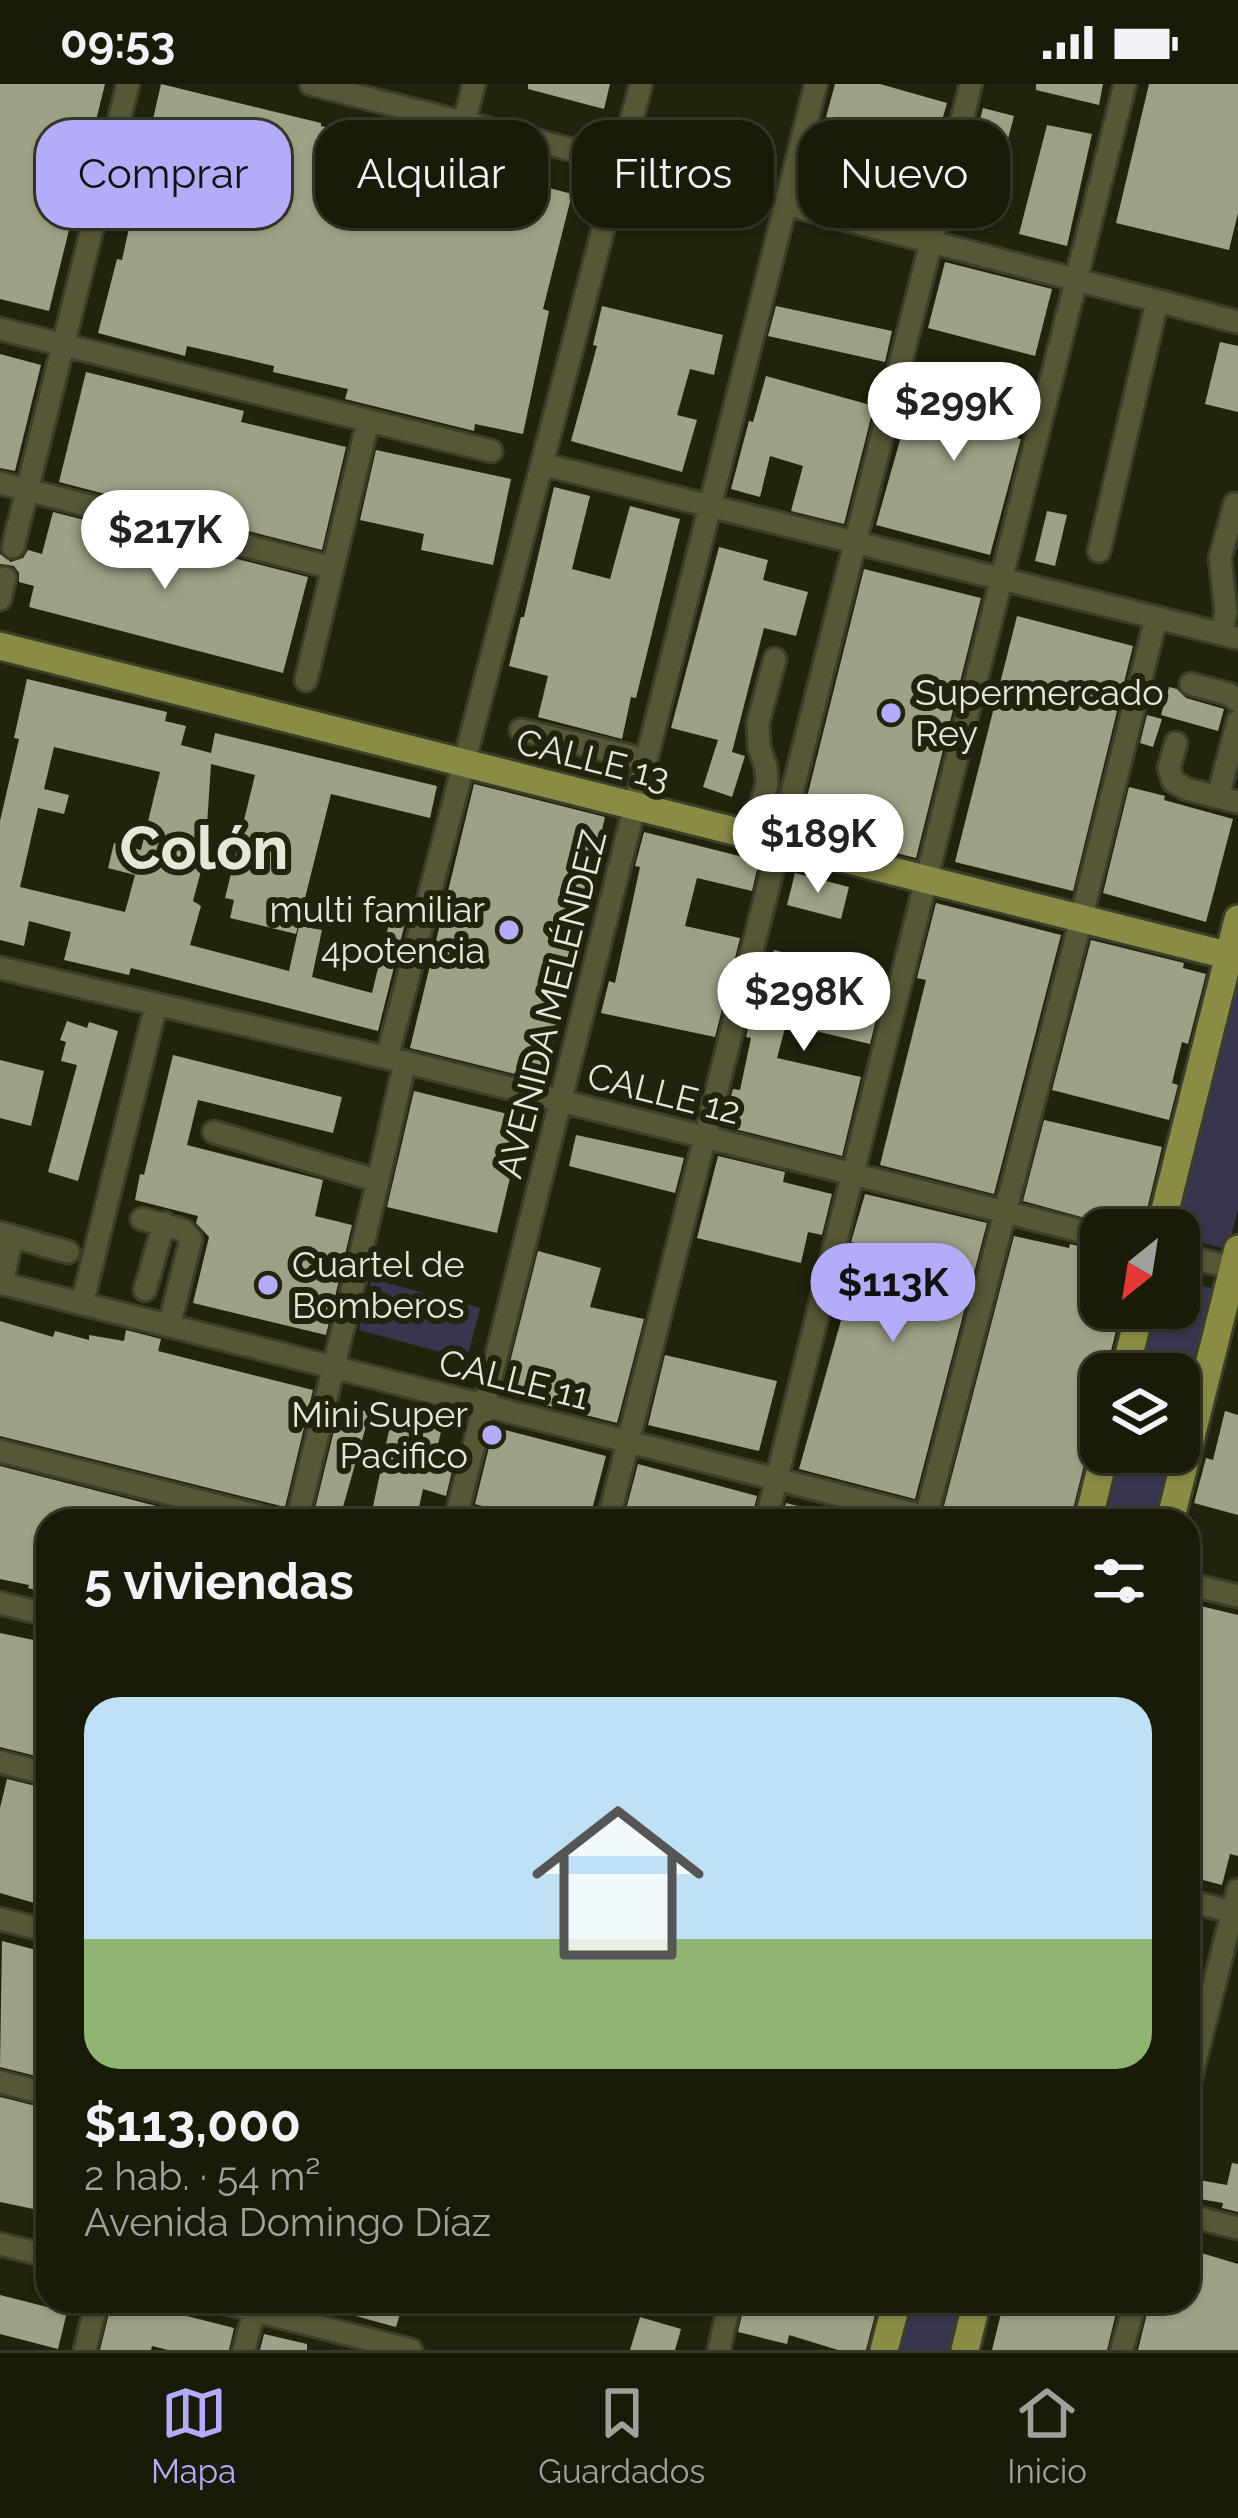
<!DOCTYPE html>
<html lang="es">
<meta charset="utf-8">
<style>
body{margin:0;font-family:Raleway,sans-serif;background:#232312;color:#f1f3f6;height:100vh;display:flex;flex-direction:column;font-size:45px;white-space:nowrap}
*{box-sizing:border-box;margin:0}
p{font-size:39px;color:#9fa19c}
.icon{flex:none;width:66px;height:66px;fill:none;stroke:currentColor;stroke-width:2;stroke-linecap:round;stroke-linejoin:round}
.map{position:relative;flex:1;overflow:hidden}
.sheet{position:absolute;left:36px;top:1425px;width:1164px;height:804px;display:flex;flex-direction:column;background:#1a1a09;border-radius:36px;box-shadow:0 3px 9px #0004,0 0 0 3px #38382a}
.sheet>*{flex:none}
.banner{position:absolute;left:36px;top:36px;width:1167px;height:108px;display:flex;gap:24px}
.needle{width:78px;rotate:210deg}
.tools{position:absolute;left:1080px;top:1125px;display:grid;gap:24px}
.tools a{display:grid;place-items:center;width:120px;height:120px;border-radius:24px;background:#1a1a09;box-shadow:0 3px 9px #0004,0 0 0 3px #38382a;font-size:60px}
.price{position:absolute;translate:-50% -102px;padding:0 27px;border-radius:42px;background:#fff;color:#222;font-size:39px;line-height:78px;filter:drop-shadow(0 3px 6px #0008)}
.price::after{content:'';position:absolute;left:50%;top:72px;width:36px;height:27px;margin-left:-18px;background:inherit;clip-path:polygon(0 0,100% 0,50% 100%)}
.price.active{background:#b3adf9;color:#111}
ul{padding:0;list-style:none}
li{display:grid;align-content:center;gap:24px;height:636px;padding:0 48px}
li span{display:grid;place-items:center;height:372px;border-radius:36px;color:#555}
li>.icon{margin-inline-start:auto}
span .icon{width:216px;height:216px;fill:#fffc;stroke-width:1}
li b{font-size:51px}
h2{display:flex;justify-content:space-between;align-items:center;height:144px;padding:0 48px;font-size:51px}
.tag{padding:0 42px;border-radius:36px;background:#1a1a09;box-shadow:0 3px 9px #0004,0 0 0 3px #38382a;font-size:42px;line-height:108px}
.tag.active{background:#b3adf9;color:#111}
.status{display:flex;justify-content:space-between;align-items:center;height:84px;padding:0 60px;background:#1a1a09;direction:ltr}
.status svg{height:33px;fill:currentColor}
.menu{display:flex;justify-content:space-around;align-items:center;height:168px;border-top:3px solid #38382a;background:#1a1a09;font-size:33px;color:#9fa19c}
.menu a{display:grid;justify-items:center;gap:6px}
.menu .active{color:#b3adf9}
.map>svg:first-child{display:block}
</style>
<div class="status"><b>09:53</b><svg viewBox="0 0 49 12"><path d="M0 12V9h3v3zM5 12V6h3v6zM10 12V3h3v9zM15 12V0h3v12zM26 1h20v11H26zM47 4h2v5h-2z"/></svg></div>
<div class="map">
<svg width="1238" height="2266" viewBox="0 0 1238 2266">
<rect width="100%" height="100%" fill="#22230c"/>
<path fill="#38364f" d="M1238,888V1125L1228,1165L1179,1153V1146H1170Z
M372,1195L480,1224L467,1275L359,1246Z
M1179,1196L1219,1206L1179,1361V1290H1136L1153,1224H1179Z
M1116,1368H1177L1159,1437H1098Z
M910,2217H965L953,2266H898Z"/>
<path fill="#9fa186" fill-rule="evenodd" d="M0,0H105L49,227L0,215Z
M161,0L321,39V42L518,85L515,95L572,110L543,225L549,227L523,350L475,340L474,347L466,345L345,315L348,305L273,288L274,282L187,262L185,272L98,249L117,175L122,176L139,99L133,98L144,52L149,53Z
M528,0H610L604,25L528,5Z
M835,0H880L947,19L934,64L826,33Z
M1036,0H1103L1099,21L1036,6Z
M1149,0H1238V129L1229,166L1116,139Z
M983,24L1014,32L1003,74L972,66Z
M1047,41L1092,50L1067,162L1019,150Z
M945,178L1052,205L1035,272L928,244Z
M602,222L723,251L714,291L690,285L677,331L697,336L682,388L571,357L597,262L593,261Z
M776,222L892,247L885,278L768,252Z
M1220,258L1238,262V328L1205,320Z
M0,270L41,281L15,387L0,384Z
M86,288L244,327L241,338L346,363L322,466L59,398Z
M919,289L1028,317L1018,355H1021L990,471L876,441Z
M766,292L874,322L844,440L791,427L803,382L770,372L760,413L731,405L749,337L753,338Z
M376,366L511,395L493,481L421,466L424,450L360,436Z
M554,403L590,412L572,485L610,495L630,422L680,435L636,614L631,613L622,655L538,633L548,592L509,582L521,533H524Z
M1047,427L1067,431L1055,482L1035,477Z
M53,428L308,493L283,589L29,523L34,502L19,498V489L14,482L0,480V470L11,478L23,474L28,466L42,470Z
M719,463L768,476L763,496L808,508L796,552L764,544L732,668L745,672L732,713L703,703L718,656L671,644Z
M864,485L981,514L916,774L799,745Z
M1017,532L1133,562L1073,807L955,778Z
M27,595L167,628L165,637L186,642L181,661L211,669L215,649L437,702L430,734L331,710L296,850L230,834L234,816L225,814L255,691L211,680L206,756L209,757L193,817L201,822L190,861L289,887L299,842L322,846L312,893L372,909L395,815L410,819L378,947L131,884L129,891L64,876L71,848L29,837L24,862L0,856V737L19,655L14,654ZM54,663L160,688L141,766L114,759L108,784L135,791L125,828L20,803L38,724L64,730L69,711L44,705Z
M1169,603L1177,605L1186,614L1224,625L1218,647L1161,631Z
M1147,631L1162,635L1153,663L1140,659Z
M474,700L605,733L544,997L410,964Z
M1129,703L1165,712L1164,716L1233,735L1206,838L1103,809Z
M644,748L759,777L752,807L697,794L685,842L740,854L715,953L601,929L609,897L615,899L640,783L635,782Z
M795,789L849,803L841,835L787,821Z
M936,819L1061,851L994,1110L880,1081L926,896L917,894Z
M1091,856L1184,879L1183,884L1206,890L1188,960L1182,958L1172,999L1178,1001L1169,1036L1052,1006Z
M774,866L886,895L870,960L786,940L777,974L861,993L842,1072L723,1042L733,1005L740,1006L751,954L746,953L750,935L758,937Z
M67,937L87,944L89,938L118,947L78,1097L48,1088L77,981L61,977L66,958L60,956Z
M173,971L342,1013L333,1049L198,1016L187,1061L323,1096L315,1132L352,1141L326,1251L193,1219L209,1153L196,1139L198,1132L135,1116L140,1090L144,1091Z
M0,976L44,987L31,1042L0,1034Z
M414,1007L524,1034L497,1149L387,1123Z
M1044,1036L1162,1063L1142,1146L1111,1141L1023,1117Z
M576,1051L684,1074L675,1109L569,1082Z
M718,1072L785,1088L783,1098L832,1110L822,1151L808,1148L801,1179L697,1154Z
M865,1110L987,1139L915,1415L799,1385L853,1194L847,1193L855,1159L851,1158Z
M1014,1152L1069,1164L1070,1160L1101,1167V1224H1122L1107,1282L1101,1280V1313L1070,1437H996L944,1422Z
M538,1167L601,1184L590,1223L644,1235L617,1339L502,1310Z
M0,1237L53,1253L55,1247L89,1256V1251L124,1257L126,1246L161,1255L158,1267L313,1306L285,1423L0,1352Z
M665,1271L777,1297L759,1367L648,1341Z
M340,1322L370,1328L339,1437H312Z
M1225,1327L1238,1331V1431L1194,1419L1206,1374L1213,1376Z
M392,1332L442,1343L434,1378L453,1383L446,1412L423,1405L416,1437H370Z
M494,1343L606,1372L589,1437H479L482,1422L475,1420Z
M638,1380L757,1412L751,1437H623Z
M0,1382L168,1425L165,1437H67L48,1431V1510L28,1504L29,1501L0,1495Z
M786,1419L836,1432L835,1437H781Z
M1188,1519L1238,1531V1772L1230,1770L1222,1801L1188,1792Z
M0,1549L48,1559V1675L0,1663Z
M7,1695L48,1705V1823L0,1809V1724Z
M2,1857L48,1869V1995L0,1983Z
M0,2013L48,2025V2128L0,2118Z
M1232,2079L1238,2080V2128L1222,2124L1223,2119L1188,2113V2094L1227,2101Z
M1188,2165L1238,2180V2266H1138L1150,2217H1188Z
M0,2211L67,2228L58,2265L0,2250Z
M112,2217H128L234,2244L229,2266H168L152,2262L151,2266H100Z
M320,2217H404L396,2243L319,2222Z
M745,2217H870L878,2219L866,2266H838L789,2251L787,2260L738,2248Z
M1004,2217H1119L1107,2266H992Z
M640,2233L681,2245L675,2266H630Z
M264,2250L307,2260V2266H260Z"/>
<g fill="none" stroke-linecap="round" stroke-linejoin="round">
<defs>
<path id="minor" d="M311,0L569,65
M464,39L474,0
M621,77L1238,238
M0,245L491,367
M542,380L1238,554
M0,399L333,484
M13,463L128,0
M1099,467L1157,218
M0,515L5,494
M1221,550L1226,528L1220,474L1235,420
M306,596L368,337
M1191,600L1228,610L1238,617
M521,646L646,676
M1176,659L1169,684L1173,697L1186,705L1238,718
M1218,713L1238,637
M753,751L767,700L766,683L759,663L758,639L775,575
M0,884L405,978L1101,1152
M387,974L641,0
M214,1048L378,1097L297,1437
M378,1097L405,978
M142,1135L183,1146L191,1155L169,1242
M0,1149L68,1168
M1179,1171L1238,1185
M0,1199L942,1437
M2,1200L12,1152
M145,1206L164,1139
M82,1220L156,921
M0,1367L279,1437
M455,1437L816,0
M608,1437L971,0
M766,1437L1125,0
M925,1437L1081,835L1156,534
M1188,1500L1238,1512
M0,1519L48,1531
M0,1678L48,1690
M1188,1817L1238,1829
M0,1835L48,1847
M0,1998L48,2010
M1188,2005L1238,1806
M1188,2131L1238,2144
M0,2160L48,2172
M217,2217L411,2266
M85,2266L97,2217
M244,2266L257,2217
M719,2266L730,2217
M1122,2266L1135,2217"/>
<path id="major" d="M0,562L1238,874
M1160,1146L1238,835
M1124,1290L1141,1224
M1088,1437L1105,1368
M1170,1437L1238,1165
M884,2266L897,2217
M965,2266L977,2217"/>
</defs>
<use href="#minor" stroke="#3d3e29" stroke-width="27"/>
<use href="#major" stroke="#3d3e29" stroke-width="33"/>
<use href="#minor" stroke="#555736" stroke-width="21"/>
<use href="#major" stroke="#898c45" stroke-width="27"/>
</g>
<g fill="#b3adf9" stroke="#22230c" stroke-width="4.5">
<circle cx="891" cy="629" r="12"/>
<circle cx="509" cy="846" r="12"/>
<circle cx="268" cy="1201" r="12"/>
<circle cx="492" cy="1351" r="12"/>
</g>
<g text-anchor="middle" dominant-baseline="central" stroke-width="12" stroke-linejoin="round" paint-order="stroke">
<g font-size="36" fill="#e6e7d9" stroke="#22230c" text-anchor="start">
<text x="915" y="608">Supermercado<tspan x="915" dy="41">Rey</tspan></text>
<text x="485" y="825" text-anchor="end">multi familiar<tspan x="485" dy="41">4potencia</tspan></text>
<text x="292" y="1180">Cuartel de<tspan x="292" dy="41">Bomberos</tspan></text>
<text x="468" y="1330" text-anchor="end">Mini Super<tspan x="468" dy="41">Pacifico</tspan></text>
</g>
<g font-size="36" fill="#e6e7d9" stroke="#22230c">
<text transform="translate(593 675) rotate(14)">CALLE 13</text>
<text transform="translate(551 920) rotate(-76)">AVENIDA MELÉNDEZ</text>
<text transform="translate(664 1009) rotate(14)">CALLE 12</text>
<text transform="translate(514 1295) rotate(14)">CALLE 11</text>
</g>
<g font-size="60" font-weight="bold" fill="#e6e7d9" stroke="#22230c">
<text x="204" y="764">Colón</text>
</g>
</g>
</svg>
<div class="tools">
<a><svg class="needle" viewBox="-14 -14 28 28"><path d="M0-13l5 13h-10z" fill="#e53935"/><path d="M0 13l5-13h-10z" fill="#9fa19c"/></svg></a>
<a><svg class="icon" aria-label="layers" viewBox="0 0 24 24"><path d="M12 4l9 5-9 5-9-5zM3 14l9 5 9-5"/></svg></a>
</div>
<b class="price" style="left:954px;top:380px">$299K</b>
<b class="price" style="left:165px;top:508px">$217K</b>
<b class="price" style="left:818px;top:812px">$189K</b>
<b class="price" style="left:804px;top:970px">$298K</b>
<b class="price active" style="left:893px;top:1261px">$113K</b>
<div class="banner">
<a class="tag active">Comprar</a>
<a class="tag">Alquilar</a>
<a class="tag">Filtros</a>
<a class="tag">Nuevo</a>
</div>
<section class="sheet">
<h2>5 viviendas<svg class="icon" aria-label="filters" viewBox="0 0 24 24"><path d="M4 7h16M4 17h16"/><circle cx="9" cy="7" r="2"/><circle cx="15" cy="17" r="2"/></svg></h2>
<ul>
<li><span style="background:linear-gradient(#bfe0f5 65%,#8fb573 0)"><svg class="icon" aria-label="home" viewBox="0 0 24 24"><path d="M3 11l9-7 9 7M6 9v11h12V9"/></svg></span><div><b>$113,000</b><p>2 hab. · 54 m²</p><p>Avenida Domingo Díaz</p></div></li>
</ul>
</section>
</div>
<nav class="menu">
<a class="active"><svg class="icon" aria-label="map" viewBox="0 0 24 24"><path d="M3 6l6-2 6 2 6-2v14l-6 2-6-2-6 2zM9 4v14M15 6v14"/></svg>Mapa</a>
<a><svg class="icon" aria-label="saved" viewBox="0 0 24 24"><path d="M7 4h10v16l-5-4-5 4z"/></svg>Guardados</a>
<a><svg class="icon" aria-label="home" viewBox="0 0 24 24"><path d="M3 11l9-7 9 7M6 9v11h12V9"/></svg>Inicio</a>
</nav>
